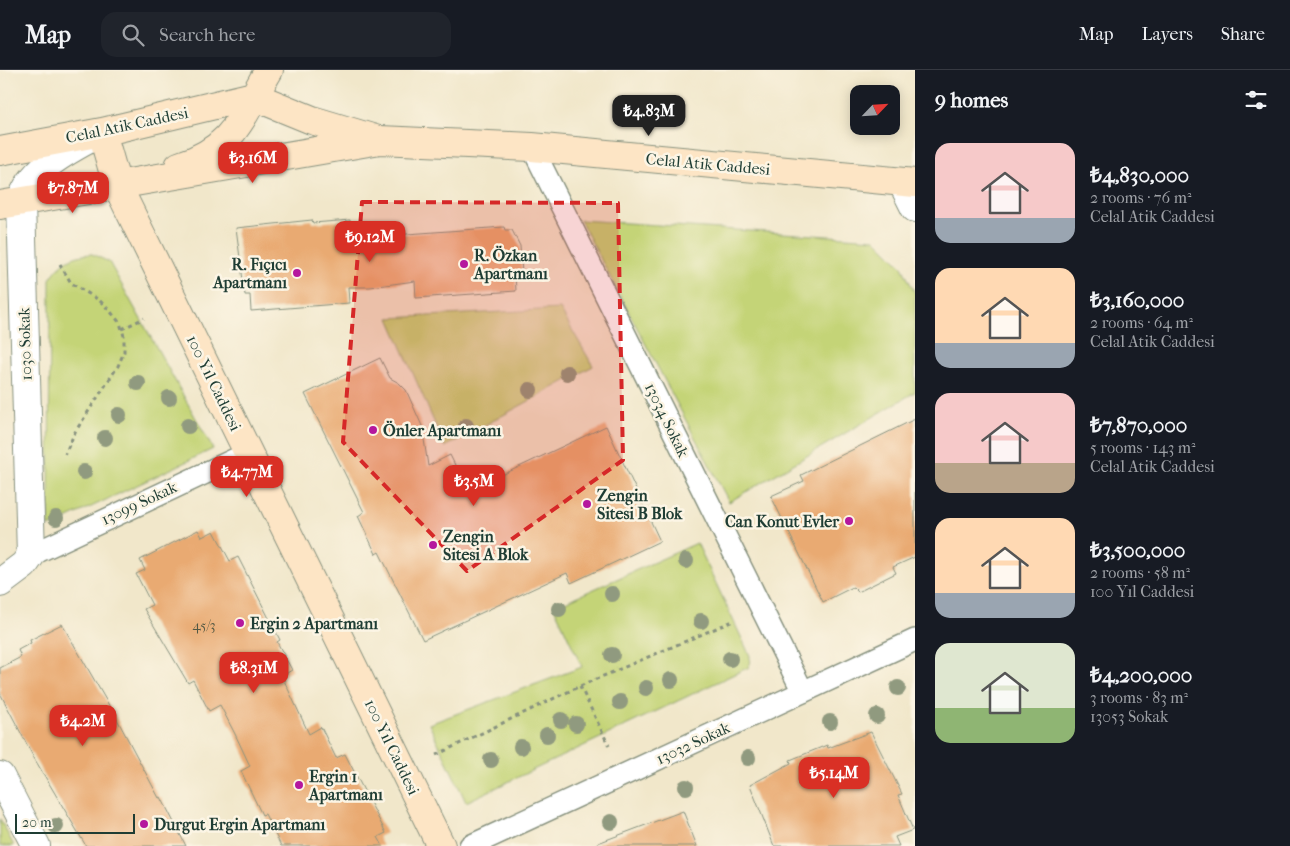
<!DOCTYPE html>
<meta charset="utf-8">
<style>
body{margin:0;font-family:"IM FELL French Canon",serif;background:#20242c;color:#f1f3f6;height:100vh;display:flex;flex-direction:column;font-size:19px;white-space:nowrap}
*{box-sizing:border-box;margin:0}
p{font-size:16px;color:#9ea1a6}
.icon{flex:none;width:28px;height:28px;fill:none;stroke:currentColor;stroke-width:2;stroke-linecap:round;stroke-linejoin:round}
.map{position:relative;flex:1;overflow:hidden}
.panel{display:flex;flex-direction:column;background:#171b24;width:375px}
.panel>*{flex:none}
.needle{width:32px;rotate:65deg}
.tools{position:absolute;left:850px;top:15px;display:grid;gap:10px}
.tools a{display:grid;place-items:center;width:50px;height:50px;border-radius:10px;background:#171b24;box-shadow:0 2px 12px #0003;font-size:25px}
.scale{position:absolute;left:15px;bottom:12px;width:120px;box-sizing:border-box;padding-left:5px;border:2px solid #1f3d34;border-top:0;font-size:14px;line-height:18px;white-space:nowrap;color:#1f3d34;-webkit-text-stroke:4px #fcf5e5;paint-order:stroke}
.price{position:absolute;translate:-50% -42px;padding:0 11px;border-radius:10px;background:#d93025;color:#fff;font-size:16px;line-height:32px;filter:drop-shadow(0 1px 2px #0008)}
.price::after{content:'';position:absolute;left:50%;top:30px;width:15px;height:11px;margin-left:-8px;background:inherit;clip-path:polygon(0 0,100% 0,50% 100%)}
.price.current{background:#222;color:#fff}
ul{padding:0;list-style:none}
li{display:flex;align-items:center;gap:15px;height:125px;padding:0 20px}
li span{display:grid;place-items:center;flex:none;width:140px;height:100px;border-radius:15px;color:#555}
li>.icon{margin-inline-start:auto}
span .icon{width:60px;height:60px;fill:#fffc;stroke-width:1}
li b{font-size:21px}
h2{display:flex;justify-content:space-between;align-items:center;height:60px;padding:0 20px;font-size:21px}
header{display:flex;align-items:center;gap:30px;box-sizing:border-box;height:70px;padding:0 25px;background:#171b24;border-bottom:1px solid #363941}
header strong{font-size:24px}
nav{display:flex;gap:28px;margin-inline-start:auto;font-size:18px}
.search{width:350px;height:45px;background:#20242c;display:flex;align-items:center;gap:12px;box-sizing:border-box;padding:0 18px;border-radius:15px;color:#9ea1a6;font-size:19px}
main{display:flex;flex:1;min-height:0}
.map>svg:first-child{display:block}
</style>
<header>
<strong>Map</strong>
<div class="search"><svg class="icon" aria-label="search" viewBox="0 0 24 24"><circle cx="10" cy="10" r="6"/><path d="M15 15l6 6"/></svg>Search here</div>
<nav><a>Map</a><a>Layers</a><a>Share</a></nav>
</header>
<main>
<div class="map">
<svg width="915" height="776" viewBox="0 0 915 776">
<rect width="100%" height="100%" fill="#fcf5e5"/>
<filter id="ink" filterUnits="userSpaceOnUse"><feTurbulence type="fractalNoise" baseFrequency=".02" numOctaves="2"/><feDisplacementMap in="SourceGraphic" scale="10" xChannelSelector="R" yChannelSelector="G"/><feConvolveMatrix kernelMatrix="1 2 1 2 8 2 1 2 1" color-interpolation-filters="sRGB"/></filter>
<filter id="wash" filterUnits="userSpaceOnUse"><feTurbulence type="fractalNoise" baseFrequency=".0096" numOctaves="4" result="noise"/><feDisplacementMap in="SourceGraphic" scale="20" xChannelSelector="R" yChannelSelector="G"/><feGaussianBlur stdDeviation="1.12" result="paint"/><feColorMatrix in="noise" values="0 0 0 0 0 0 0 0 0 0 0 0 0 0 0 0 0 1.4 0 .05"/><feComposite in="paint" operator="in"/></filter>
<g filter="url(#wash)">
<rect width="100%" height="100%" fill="#f1e7ca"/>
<path fill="#c4d477" stroke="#728856" d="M580,150L875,169L901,195L915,223V322L729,432Z
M92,184L109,192L213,379L49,457L50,209C61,192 72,185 92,184Z
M560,239L593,296L445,377L389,248Z
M697,473L750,586L749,597L466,732L429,654L582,597L554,537Z
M0,749L14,776H0Z"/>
<g id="blocks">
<path fill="#e9aa72" d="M312,150L313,153L350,150L351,168L504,157L505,160H512L520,176L522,203L515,204L516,221L416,228L415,211L370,217H348L349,233L251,241L250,225H245L236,158Z
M380,288L390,308L399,313L406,320L422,356L428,396L450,385L468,421L606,356L660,471L571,513L567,503L423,570L379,482L376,484L358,446L364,442L305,324Z
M915,349V487L893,497L896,503L858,522L853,517L823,532L771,426L804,411L801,405Z
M198,460L202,467L214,461L230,491L238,487L280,570L277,572L292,600L282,606L309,664L321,657L336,688L345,684L386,763L378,767L383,776H281L265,744L262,745L241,701L250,696L235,664L220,635L209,641L193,610L188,613L144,539L152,535L136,504L145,500L140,490Z
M62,554L118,651L159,728L161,727L186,776H86L34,688L0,623V598L21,587L18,580L31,573L30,570Z
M871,662L902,724L898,725L913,760L895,767L899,776H774L750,715L791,693L790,690L827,675L828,678Z
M683,741L697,776H598V773Z"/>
</g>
</g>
<g filter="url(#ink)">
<use href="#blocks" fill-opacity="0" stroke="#88927f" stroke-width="1"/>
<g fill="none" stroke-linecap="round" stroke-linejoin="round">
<defs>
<path id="lane" d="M532,77L803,622
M31,485L248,383
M470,776L915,570"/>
<path id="street" d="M902,112L915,138
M0,513L24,495L31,485L21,132C31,98 67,81 96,65
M0,706L36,776"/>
<path id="secondary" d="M102,62L117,115L441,776
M0,81L102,62L253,26L312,50L375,69
M179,96C235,79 242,45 269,0
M0,135L380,70L532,77L915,113"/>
</defs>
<use href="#lane" stroke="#88927f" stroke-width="24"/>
<use href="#street" stroke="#88927f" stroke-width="30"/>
<use href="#secondary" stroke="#88927f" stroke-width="30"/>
<path stroke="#88927f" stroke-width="3" stroke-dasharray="4 4" stroke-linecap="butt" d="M60,194L71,213L99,230L110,241L120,253L124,266V282L118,296L75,362L65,384
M122,259L144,248
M580,616L609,676
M436,685L580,616L733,551"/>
<use href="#lane" stroke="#fff" stroke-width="21"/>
<use href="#street" stroke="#fff" stroke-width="28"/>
<use href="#secondary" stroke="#fde5c5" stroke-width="28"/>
</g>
<g fill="#909a7f">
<circle cx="567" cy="303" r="8"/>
<circle cx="138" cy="313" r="8"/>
<circle cx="530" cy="320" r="8"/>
<circle cx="169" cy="328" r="8"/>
<circle cx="119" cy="345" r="8"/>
<circle cx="188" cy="356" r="8"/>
<circle cx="466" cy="356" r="8"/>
<circle cx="105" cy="368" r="8"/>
<circle cx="84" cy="402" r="8"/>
<circle cx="56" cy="448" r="8"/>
<circle cx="686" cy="491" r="8"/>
<circle cx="612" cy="524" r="8"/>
<circle cx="559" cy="539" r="8"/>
<circle cx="701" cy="551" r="8"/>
<circle cx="612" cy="585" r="8"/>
<circle cx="730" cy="589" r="8"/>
<circle cx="671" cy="610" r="8"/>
<circle cx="646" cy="618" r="8"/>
<circle cx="898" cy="618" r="8"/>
<circle cx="620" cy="632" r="8"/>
<circle cx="877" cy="646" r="8"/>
<circle cx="561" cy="650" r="8"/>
<circle cx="830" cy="652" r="8"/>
<circle cx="576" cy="654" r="8"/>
<circle cx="547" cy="665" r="8"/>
<circle cx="521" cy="677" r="8"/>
<circle cx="748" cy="688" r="8"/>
<circle cx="491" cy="690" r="8"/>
<circle cx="686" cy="717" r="8"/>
<circle cx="611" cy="752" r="8"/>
<circle cx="56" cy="756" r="8"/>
</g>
</g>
<path fill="#d62828" fill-opacity="0.2" stroke="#d62828" stroke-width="4" stroke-dasharray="10 6" stroke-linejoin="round" d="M362,132L618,133L623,390L467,501L343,372Z"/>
<g fill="#b5179e" stroke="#fcf5e5" stroke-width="2">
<circle cx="464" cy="194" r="5"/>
<circle cx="297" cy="203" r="5"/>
<circle cx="373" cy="360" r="5"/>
<circle cx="587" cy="434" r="5"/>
<circle cx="849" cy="451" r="5"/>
<circle cx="433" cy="475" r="5"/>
<circle cx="240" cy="553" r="5"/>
<circle cx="299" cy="715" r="5"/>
<circle cx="144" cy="754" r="5"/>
</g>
<g text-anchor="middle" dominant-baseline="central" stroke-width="5" stroke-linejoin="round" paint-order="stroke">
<g font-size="14" fill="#525844">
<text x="204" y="555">45/3</text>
</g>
<g font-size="16" fill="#1f3d34" stroke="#fcf5e5">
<text transform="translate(127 55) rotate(-12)">Celal Atik Caddesi</text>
<text transform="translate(708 94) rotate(5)">Celal Atik Caddesi</text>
<text transform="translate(25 274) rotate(-92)">1030 Sokak</text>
<text transform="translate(214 313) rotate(64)">100 Yıl Caddesi</text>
<text transform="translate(667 350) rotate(64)">13034 Sokak</text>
<text transform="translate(139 433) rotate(-25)">13099 Sokak</text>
<text transform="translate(693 673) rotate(-25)">13032 Sokak</text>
<text transform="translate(392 677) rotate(64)">100 Yıl Caddesi</text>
</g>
<g font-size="16" font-weight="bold" fill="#1f3d34" stroke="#fcf5e5" text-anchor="start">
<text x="474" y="185">R. Özkan<tspan x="474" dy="18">Apartmanı</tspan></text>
<text x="287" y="194" text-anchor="end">R. Fıçıcı<tspan x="287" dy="18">Apartmanı</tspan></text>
<text x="383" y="360">Önler Apartmanı</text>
<text x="597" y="425">Zengin<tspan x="597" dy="18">Sitesi B Blok</tspan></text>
<text x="839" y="451" text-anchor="end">Can Konut Evler</text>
<text x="443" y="466">Zengin<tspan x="443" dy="18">Sitesi A Blok</tspan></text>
<text x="250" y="553">Ergin 2 Apartmanı</text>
<text x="309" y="706">Ergin 1<tspan x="309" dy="18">Apartmanı</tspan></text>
<text x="154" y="754">Durgut Ergin Apartmanı</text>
</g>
</g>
</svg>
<div class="tools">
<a><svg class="needle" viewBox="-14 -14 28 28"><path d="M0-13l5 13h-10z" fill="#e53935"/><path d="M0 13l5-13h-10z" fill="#9ea1a6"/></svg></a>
</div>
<div class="scale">20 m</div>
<b class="price current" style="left:649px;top:67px">₺4.83M</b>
<b class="price" style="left:253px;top:114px">₺3.16M</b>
<b class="price" style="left:73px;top:144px">₺7.87M</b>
<b class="price" style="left:370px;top:193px">₺9.12M</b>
<b class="price" style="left:247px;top:428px">₺4.77M</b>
<b class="price" style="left:474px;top:437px">₺3.5M</b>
<b class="price" style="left:254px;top:624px">₺8.31M</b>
<b class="price" style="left:83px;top:677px">₺4.2M</b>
<b class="price" style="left:834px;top:729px">₺5.14M</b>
</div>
<section class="panel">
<h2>9 homes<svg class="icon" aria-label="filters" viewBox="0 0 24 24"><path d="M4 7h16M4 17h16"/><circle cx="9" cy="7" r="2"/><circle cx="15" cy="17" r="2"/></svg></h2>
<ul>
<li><span style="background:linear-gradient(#f6c9c9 75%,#9aa5b1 0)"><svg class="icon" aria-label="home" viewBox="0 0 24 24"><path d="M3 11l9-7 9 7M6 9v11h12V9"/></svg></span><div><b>₺4,830,000</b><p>2 rooms · 76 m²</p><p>Celal Atik Caddesi</p></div></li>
<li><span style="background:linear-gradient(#ffd9b3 75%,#9aa5b1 0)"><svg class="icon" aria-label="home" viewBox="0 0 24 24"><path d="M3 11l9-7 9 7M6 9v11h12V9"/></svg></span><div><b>₺3,160,000</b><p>2 rooms · 64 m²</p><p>Celal Atik Caddesi</p></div></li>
<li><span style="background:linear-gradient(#f6c9c9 70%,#b9a48a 0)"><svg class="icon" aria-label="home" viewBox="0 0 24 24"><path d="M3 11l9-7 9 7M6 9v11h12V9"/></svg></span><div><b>₺7,870,000</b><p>5 rooms · 143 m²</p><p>Celal Atik Caddesi</p></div></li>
<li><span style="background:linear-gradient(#ffd9b3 75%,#9aa5b1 0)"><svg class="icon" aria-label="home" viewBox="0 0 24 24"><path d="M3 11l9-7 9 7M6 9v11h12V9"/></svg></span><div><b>₺3,500,000</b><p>2 rooms · 58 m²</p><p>100 Yıl Caddesi</p></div></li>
<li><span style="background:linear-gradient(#dfe7d0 65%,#8fb573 0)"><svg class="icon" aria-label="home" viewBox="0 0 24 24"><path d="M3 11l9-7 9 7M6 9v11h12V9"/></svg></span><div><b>₺4,200,000</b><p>3 rooms · 83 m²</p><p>13053 Sokak</p></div></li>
</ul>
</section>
</main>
